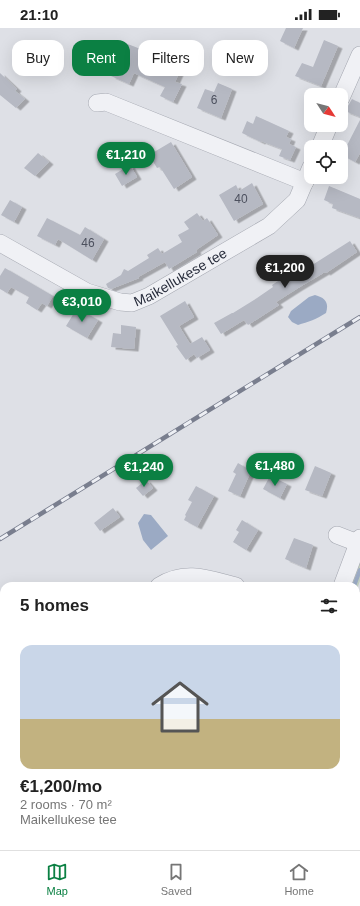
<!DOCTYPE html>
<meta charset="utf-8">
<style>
body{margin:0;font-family:Arial,sans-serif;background:#f2f2f2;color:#222;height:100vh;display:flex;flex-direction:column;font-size:15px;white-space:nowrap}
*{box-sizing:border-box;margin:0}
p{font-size:13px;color:#767676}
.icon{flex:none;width:22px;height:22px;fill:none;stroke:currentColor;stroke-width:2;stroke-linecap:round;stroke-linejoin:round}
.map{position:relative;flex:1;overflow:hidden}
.panel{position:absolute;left:0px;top:554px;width:360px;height:268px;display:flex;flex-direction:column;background:#fff;border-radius:12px 12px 0 0;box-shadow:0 4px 16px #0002}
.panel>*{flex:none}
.banner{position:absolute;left:12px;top:12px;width:336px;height:36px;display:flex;gap:8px}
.needle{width:26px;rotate:126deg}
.controls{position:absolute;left:304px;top:60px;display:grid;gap:8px}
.controls a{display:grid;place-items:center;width:44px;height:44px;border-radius:8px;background:#fff;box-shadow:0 4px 16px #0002;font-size:20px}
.price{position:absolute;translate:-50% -34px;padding:0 9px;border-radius:14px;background:#0b8043;color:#fff;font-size:13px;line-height:26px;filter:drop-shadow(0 1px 2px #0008)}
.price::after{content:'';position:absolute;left:50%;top:24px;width:12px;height:9px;margin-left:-6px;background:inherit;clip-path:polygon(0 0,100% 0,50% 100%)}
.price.current{background:#222;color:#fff}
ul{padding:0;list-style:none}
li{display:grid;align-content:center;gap:8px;height:212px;padding:0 20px}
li+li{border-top:1px solid #e0e0e0}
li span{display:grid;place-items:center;height:124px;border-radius:12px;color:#555}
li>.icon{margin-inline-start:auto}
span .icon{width:72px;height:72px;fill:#fffc;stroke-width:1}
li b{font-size:17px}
h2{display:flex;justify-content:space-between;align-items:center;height:48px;padding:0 20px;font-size:17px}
.chip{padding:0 14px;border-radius:12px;background:#fff;box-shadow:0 4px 16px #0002;font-size:14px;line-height:36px}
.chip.current{background:#0b8043;color:#fff}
.status{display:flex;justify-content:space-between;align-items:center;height:28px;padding:0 20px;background:#fff;direction:ltr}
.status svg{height:11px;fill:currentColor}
.tabs{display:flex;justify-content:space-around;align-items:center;height:56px;border-top:1px solid #e0e0e0;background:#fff;font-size:11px;color:#767676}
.tabs a{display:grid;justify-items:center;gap:2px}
.tabs .current{color:#0b8043}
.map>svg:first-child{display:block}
</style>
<div class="status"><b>21:10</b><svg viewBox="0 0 49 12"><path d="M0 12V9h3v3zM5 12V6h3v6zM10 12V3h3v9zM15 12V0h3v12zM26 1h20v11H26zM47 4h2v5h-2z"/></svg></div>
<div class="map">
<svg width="360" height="822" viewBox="0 0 360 822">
<defs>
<filter id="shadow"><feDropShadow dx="4.5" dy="2.5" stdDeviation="0" flood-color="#0004"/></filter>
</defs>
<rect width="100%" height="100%" fill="#dee0e6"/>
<path fill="#c2cfc0" d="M360,532V553L356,563V558H350Z"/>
<path fill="#9baac4" d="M315,267C326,270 329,275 326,285C317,291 308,294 298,297L292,294L288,289L291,283L309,269Z
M144,486L151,487L168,508L151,522L143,512L138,495Z"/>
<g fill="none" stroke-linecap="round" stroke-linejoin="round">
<path stroke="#9baac4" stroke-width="4" d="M354,558L360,542"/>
</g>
<path fill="#b6b9c3" filter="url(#shadow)" d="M286,0H303L294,20L280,13Z
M324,12L338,18L321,58L295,48L302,35L313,39Z
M125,15L143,22L141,28L179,45L175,54L182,56L173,74L160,68L165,59L134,45L129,56L111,48Z
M80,18L95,24L89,38L75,32Z
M0,45L17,61L15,63L25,71L16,80L0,67Z
M218,55L232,61L221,90L197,80L205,61L214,64Z
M352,71L360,75V89L345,83Z
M256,88L289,103L286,109L291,111L289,116L296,119L290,132L279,128L282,121L261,113V114L242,105L247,93L253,96Z
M360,92V125L355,134L342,127Z
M171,114L192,149L174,161L160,139L157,140L149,127Z
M38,125L49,134L35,148L24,140Z
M130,137L137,149L122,158L115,146Z
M252,155L263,176L234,193L219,167L236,157L239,163Z
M329,158L360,171V190L332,180L333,176L324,172Z
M10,172L22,179L14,194L1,187Z
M197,185L203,193L207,190L218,207L196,222L197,224L169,241L165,234L138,249L139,250L111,261L108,260L106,256L121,247L124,241L128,243L149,230L147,227L158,220L162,226L182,214L178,207L189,201L184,194Z
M47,190L80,207L85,199L104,211L92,232L58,211L55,217L37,208Z
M350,213L357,224L326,245L325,244L298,260L276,274L279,277L248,297L244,292L221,306L214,295L232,285H233L257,270L273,259L272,257L295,242L298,246Z
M5,240L53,268L47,278L42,275L37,282L26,275L29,269L11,259L7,265L0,261V248Z
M185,273L194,289L179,298L190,316L202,309L210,322L197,330L194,326L186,332L176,318L178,317L160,288Z
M77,280L98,292L87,310L66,298Z
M121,297L136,299L134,321L111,319L113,305L121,306Z
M238,435L248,441L247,444L250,445L240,468L228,463L236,446L233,444Z
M315,438L331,445L322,468L305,462Z
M270,448L287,456L280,470L263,461Z
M146,452L153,460L143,468L136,460Z
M196,458L214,468L197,499L184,492L186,488L185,487L192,474L188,472Z
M113,480L120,489L100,503L94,495Z
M242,492L258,502L246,522L233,514L239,504L236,502Z
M294,510L313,517L306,540L285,531Z"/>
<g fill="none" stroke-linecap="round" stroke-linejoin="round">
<defs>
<g id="minor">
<path d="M341,70L360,27"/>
<path d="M97,75L106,74L305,154"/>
<path d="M320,119L329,97"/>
<path id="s1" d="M0,215L87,264L120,274L132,275L149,268L269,198L297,172L311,139"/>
<path d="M337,507L358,515"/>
<path d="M159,558C185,541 209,551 236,558"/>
<path d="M342,558L360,510"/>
<path d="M356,638L360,640"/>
<path d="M0,657L4,655"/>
<path d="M174,818V822"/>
<path d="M287,818V822"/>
</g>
</defs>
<use href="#minor" stroke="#a4a7b0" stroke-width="18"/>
<path stroke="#bcbec5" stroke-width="2.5" stroke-dasharray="3 3" stroke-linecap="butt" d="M356,571L360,561
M307,818L308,822"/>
<use href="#minor" stroke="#f0f1f5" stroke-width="17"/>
<defs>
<path id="rail" d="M0,511L360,289"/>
</defs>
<use href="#rail" stroke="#797e8e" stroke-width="4.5"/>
<use href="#rail" stroke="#edeff4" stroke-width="3" stroke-dasharray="9" stroke-linecap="butt"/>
</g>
<g text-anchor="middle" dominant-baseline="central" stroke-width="3.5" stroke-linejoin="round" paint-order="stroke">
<g font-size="12" fill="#4c505e">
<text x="214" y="72">6</text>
<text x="241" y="171">40</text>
<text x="88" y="215">46</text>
</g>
<g font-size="14" fill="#282d3c" stroke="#edeff4">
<text stroke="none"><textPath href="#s1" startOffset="201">Maikellukese tee</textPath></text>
</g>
</g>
</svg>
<div class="controls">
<a><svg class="needle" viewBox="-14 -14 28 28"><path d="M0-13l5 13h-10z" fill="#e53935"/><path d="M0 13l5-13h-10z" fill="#767676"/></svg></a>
<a><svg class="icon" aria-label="locate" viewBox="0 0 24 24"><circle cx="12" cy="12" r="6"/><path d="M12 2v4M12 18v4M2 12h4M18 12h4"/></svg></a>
</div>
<b class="price" style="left:126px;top:148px">€1,210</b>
<b class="price current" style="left:285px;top:261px">€1,200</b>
<b class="price" style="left:82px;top:295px">€3,010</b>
<b class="price" style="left:275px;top:459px">€1,480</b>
<b class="price" style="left:144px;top:460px">€1,240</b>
<div class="banner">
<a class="chip">Buy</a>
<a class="chip current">Rent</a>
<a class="chip">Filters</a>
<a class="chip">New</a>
</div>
<section class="panel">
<h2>5 homes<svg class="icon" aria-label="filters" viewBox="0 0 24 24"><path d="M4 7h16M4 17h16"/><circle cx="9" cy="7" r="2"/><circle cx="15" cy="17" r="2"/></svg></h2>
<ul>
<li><span style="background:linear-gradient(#c9d6e8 60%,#c2b280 0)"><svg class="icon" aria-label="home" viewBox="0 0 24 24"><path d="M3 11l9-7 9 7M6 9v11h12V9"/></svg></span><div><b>€1,200/mo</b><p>2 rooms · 70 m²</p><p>Maikellukese tee</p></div></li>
</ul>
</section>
</div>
<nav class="tabs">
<a class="current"><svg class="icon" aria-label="map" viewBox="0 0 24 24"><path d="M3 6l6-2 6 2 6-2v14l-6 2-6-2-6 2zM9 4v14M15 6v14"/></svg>Map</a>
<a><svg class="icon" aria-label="saved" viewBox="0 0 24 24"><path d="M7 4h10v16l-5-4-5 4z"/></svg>Saved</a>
<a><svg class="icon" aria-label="home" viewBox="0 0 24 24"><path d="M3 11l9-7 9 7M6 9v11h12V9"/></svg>Home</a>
</nav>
